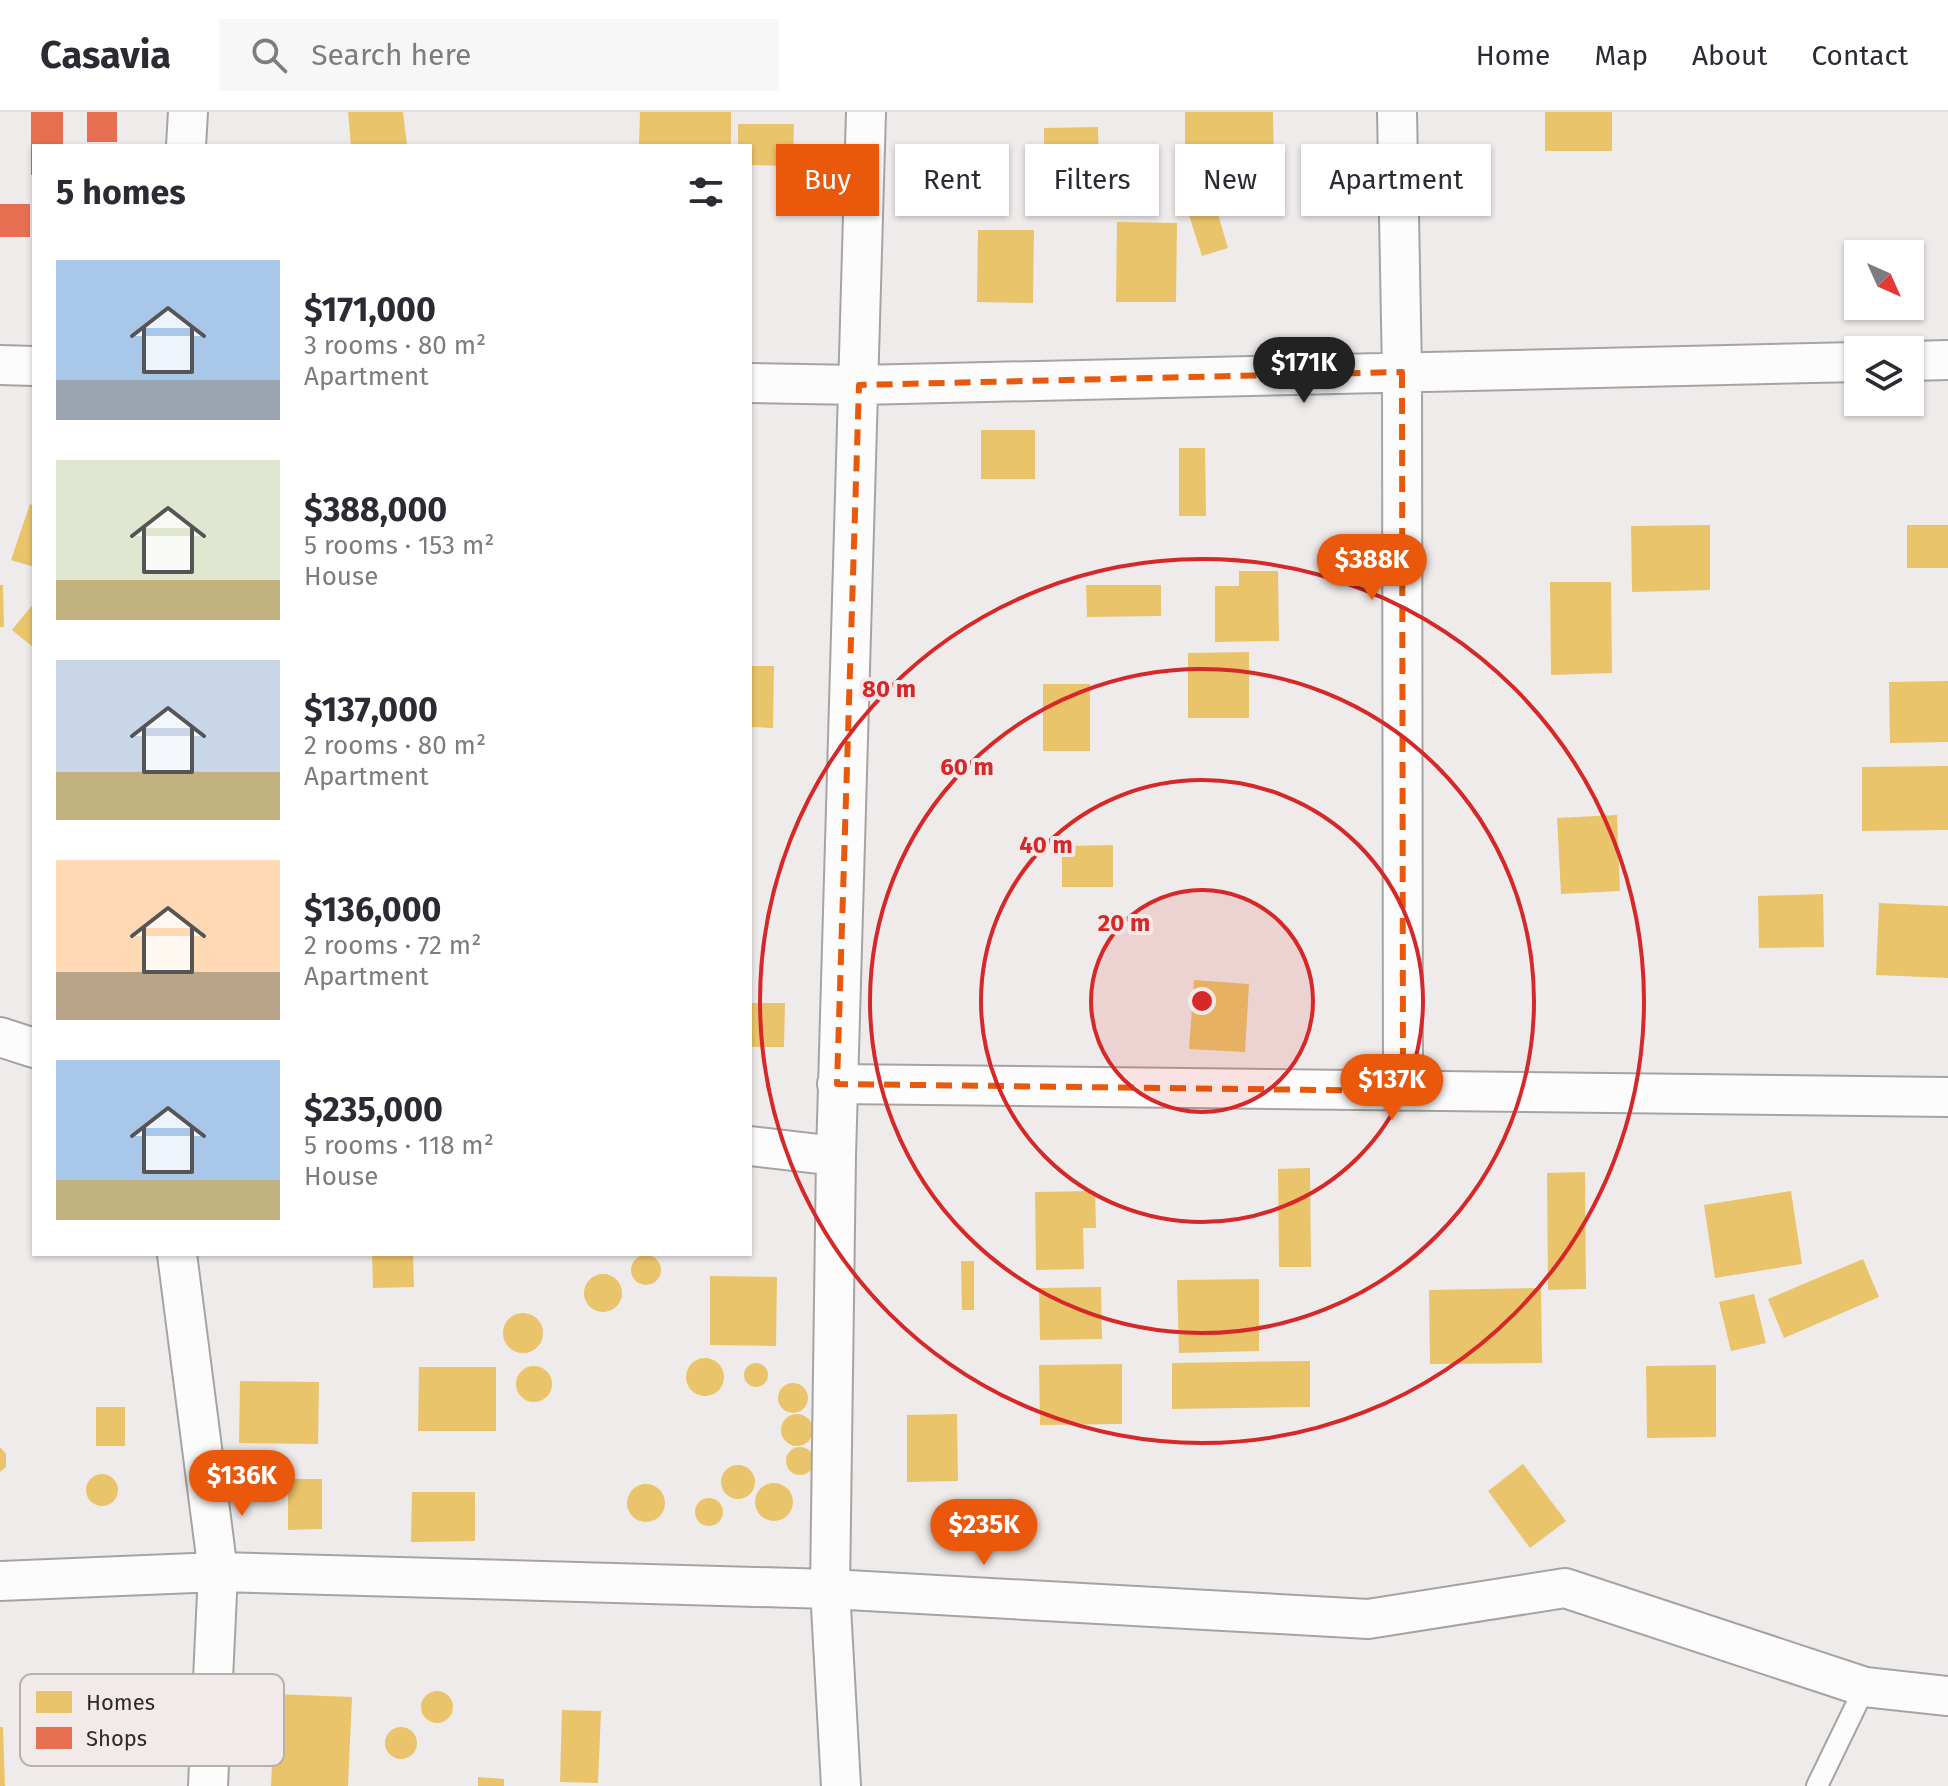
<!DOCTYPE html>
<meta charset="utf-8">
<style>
body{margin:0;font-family:"Fira Sans",sans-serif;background:#f7f7f7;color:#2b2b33;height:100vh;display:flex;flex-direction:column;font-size:30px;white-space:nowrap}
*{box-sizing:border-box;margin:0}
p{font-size:26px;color:#7c7c81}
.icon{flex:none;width:44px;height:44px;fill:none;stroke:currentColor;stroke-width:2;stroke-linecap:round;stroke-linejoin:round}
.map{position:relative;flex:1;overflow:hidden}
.panel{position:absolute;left:32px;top:32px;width:720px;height:1112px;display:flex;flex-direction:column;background:#fff;border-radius:0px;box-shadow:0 2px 6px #0004}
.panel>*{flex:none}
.guide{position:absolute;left:776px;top:32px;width:760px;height:72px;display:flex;gap:16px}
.needle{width:52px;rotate:135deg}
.buttons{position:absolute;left:1844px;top:128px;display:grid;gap:16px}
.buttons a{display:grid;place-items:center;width:80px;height:80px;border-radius:0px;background:#fff;box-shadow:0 2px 6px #0004;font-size:40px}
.price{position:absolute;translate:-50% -68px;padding:0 18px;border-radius:28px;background:#ea580c;color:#fff;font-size:26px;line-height:52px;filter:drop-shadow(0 2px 4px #0008)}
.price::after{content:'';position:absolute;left:50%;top:48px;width:24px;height:18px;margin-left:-12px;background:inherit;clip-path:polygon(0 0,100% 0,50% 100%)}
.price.current{background:#222;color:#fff}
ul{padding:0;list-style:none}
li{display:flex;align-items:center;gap:24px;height:200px;padding:0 24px}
li span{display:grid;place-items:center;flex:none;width:224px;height:160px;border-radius:0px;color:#555}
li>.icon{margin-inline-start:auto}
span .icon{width:96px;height:96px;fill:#fffc;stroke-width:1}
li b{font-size:34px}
h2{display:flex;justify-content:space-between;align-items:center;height:96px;padding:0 24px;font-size:34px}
.pill{padding:0 28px;border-radius:0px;background:#fff;box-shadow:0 2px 6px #0004;font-size:28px;line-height:72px}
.pill.current{background:#ea580c;color:#fff}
header{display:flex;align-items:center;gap:48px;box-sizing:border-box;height:112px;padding:0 40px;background:#fff;border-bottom:2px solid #e1e1e2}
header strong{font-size:38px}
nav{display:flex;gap:44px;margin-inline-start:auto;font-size:28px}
.search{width:560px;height:72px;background:#f7f7f7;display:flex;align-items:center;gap:20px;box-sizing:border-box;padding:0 28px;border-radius:0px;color:#7c7c81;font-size:30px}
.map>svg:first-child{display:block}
</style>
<header>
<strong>Casavia</strong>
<div class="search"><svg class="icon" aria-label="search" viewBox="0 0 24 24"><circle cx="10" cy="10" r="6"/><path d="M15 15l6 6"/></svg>Search here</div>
<nav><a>Home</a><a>Map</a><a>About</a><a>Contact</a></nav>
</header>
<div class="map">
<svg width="1948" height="1674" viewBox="0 0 1948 1674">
<rect width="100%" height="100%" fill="#efebea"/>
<path fill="#e9c46a" d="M348,0H403L407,34H351Z
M640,0H731V34H639Z
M1185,0H1273L1274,55L1185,57Z
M1545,0H1612V39H1545Z
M738,12H794L793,54L750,53V34H738Z
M1098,15L1099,67L1044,68V16Z
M1214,89L1228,136L1202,144L1187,97Z
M1117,110L1177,111L1176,190H1116Z
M978,118H1034L1033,191L977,190Z
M981,318H1035V367H981Z
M1179,336H1205L1206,404H1179Z
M30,392L34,394V455L11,448Z
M1710,413V478L1632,480L1631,414Z
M1907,413H1948V456H1907Z
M1239,459H1278L1279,529L1215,530V474H1239Z
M1550,470H1611L1612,561L1551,563Z
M0,473H3L4,515H0Z
M1086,473H1161V504L1087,505Z
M34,491V536L12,518Z
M1249,540V606H1188V541Z
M750,554H774L773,616L750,615Z
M1948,569V630L1890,631L1889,570Z
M1043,572H1090V639H1043Z
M1948,654V718L1862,719V655Z
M1617,703L1620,779L1561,782L1557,706Z
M1113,733V775H1062V734Z
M1823,782L1824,835L1759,836L1758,784Z
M1879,791L1948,794V866L1876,863Z
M1194,868L1249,872L1245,940L1189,937Z
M750,891H785L784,935H750Z
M1310,1056L1311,1155H1279L1278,1057Z
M1585,1060L1586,1177L1548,1178L1547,1061Z
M1095,1079L1096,1116H1083L1084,1157L1036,1158L1035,1080Z
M1791,1079L1802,1152L1715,1166L1704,1093Z
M372,1142H413L414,1175L373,1176Z
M631 1158a15 15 0 1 1 30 0a15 15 0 1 1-30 0Z
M1863,1147L1879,1185L1784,1226L1768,1187Z
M961,1149H974V1198H962Z
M584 1181a19 19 0 1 1 38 0a19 19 0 1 1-38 0Z
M710,1164L777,1165L776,1234L710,1233Z
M1259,1167V1239L1179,1241L1177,1168Z
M1101,1175L1102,1227L1040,1228L1039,1176Z
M1541,1176L1542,1251L1430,1252L1429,1178Z
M1754,1182L1766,1231L1731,1239L1719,1190Z
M503 1221a20 20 0 1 1 40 0a20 20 0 1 1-40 0Z
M686 1265a19 19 0 1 1 38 0a19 19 0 1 1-38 0Z
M1310,1249V1295L1172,1297V1251Z
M744 1263a12 12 0 1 1 24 0a12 12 0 1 1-24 0Z
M1122,1252V1312L1040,1313L1039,1253Z
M1716,1253V1325L1647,1326L1646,1254Z
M516 1272a18 18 0 1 1 36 0a18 18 0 1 1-36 0Z
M419,1255H496V1319H418Z
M240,1269L319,1270L318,1332L239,1331Z
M778 1286a15 15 0 1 1 30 0a15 15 0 1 1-30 0Z
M96,1295H125V1334H96Z
M957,1302L958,1369L907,1370V1303Z
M781 1318a16 16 0 1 1 32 0a16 16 0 1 1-32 0Z
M786 1349a14 14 0 1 1 28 0a14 14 0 1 1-28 0Z
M0,1335L6,1342V1355L0,1360Z
M1523,1352L1566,1409L1530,1436L1488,1379Z
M721 1370a17 17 0 1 1 34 0a17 17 0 1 1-34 0Z
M86 1378a16 16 0 1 1 32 0a16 16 0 1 1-32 0Z
M288,1367H322V1417L288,1418Z
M755 1390a19 19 0 1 1 38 0a19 19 0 1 1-38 0Z
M627 1391a19 19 0 1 1 38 0a19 19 0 1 1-38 0Z
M412,1380H475V1429L411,1430Z
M695 1400a14 14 0 1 1 28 0a14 14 0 1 1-28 0Z
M421 1595a16 16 0 1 1 32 0a16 16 0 1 1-32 0Z
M275,1582L352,1585L348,1674H271Z
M562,1598L601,1599L598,1671L560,1670Z
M385 1631a16 16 0 1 1 32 0a16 16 0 1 1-32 0Z
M0,1615H3L5,1674H0Z
M478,1665L504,1667V1674H478Z"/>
<path fill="#e76f51" d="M31,0H63V34H34V63H31Z
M87,0H117V30H87Z
M0,92H30V125H0Z"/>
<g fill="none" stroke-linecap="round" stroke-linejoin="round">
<defs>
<path id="lane" d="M1817,1674L1865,1575"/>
<path id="street" d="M1397,0L1402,260L1403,979
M186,34L188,0
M1910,249L1948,248
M0,253L34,254
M750,271L859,273L1858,250
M0,925L34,936
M837,972L1948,985
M750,1034L836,1044
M177,1142L218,1460L208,1674
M0,1469L218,1460L830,1477L1368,1507L1565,1476L1865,1575L1948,1584
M841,1674L830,1477L836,1044L866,0"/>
</defs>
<use href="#lane" stroke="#a6a4a2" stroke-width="24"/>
<use href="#street" stroke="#a6a4a2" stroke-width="42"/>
<use href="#lane" stroke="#fdfcfc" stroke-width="20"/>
<use href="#street" stroke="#fdfcfc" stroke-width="38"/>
</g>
<path fill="none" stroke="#e8590c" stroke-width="6" stroke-dasharray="16 10" stroke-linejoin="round" d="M1402,260L1403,979L837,972L859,273Z"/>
<circle cx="1202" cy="889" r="111" fill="#d62828" fill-opacity=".12"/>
<g fill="none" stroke="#d62828" stroke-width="4">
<circle cx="1202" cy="889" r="111"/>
<circle cx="1202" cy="889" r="221"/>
<circle cx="1202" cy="889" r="332"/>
<circle cx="1202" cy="889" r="442"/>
</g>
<rect x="20" y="1562" width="264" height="92" rx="12" fill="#f1eae8" stroke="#b6b0ae" stroke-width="2"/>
<rect x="36" y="1579" width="36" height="22" fill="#e9c46a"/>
<rect x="36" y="1615" width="36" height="22" fill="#e76f51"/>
<g font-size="22" fill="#2c2928">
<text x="86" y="1598">Homes</text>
<text x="86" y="1634">Shops</text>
</g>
<circle cx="1202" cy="889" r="12" fill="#d62828" stroke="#f1eae8" stroke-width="4"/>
<g font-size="24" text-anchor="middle" font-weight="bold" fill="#d62828" stroke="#f1eae8" stroke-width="8" stroke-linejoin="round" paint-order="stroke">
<text x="889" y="585">80 m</text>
<text x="967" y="663">60 m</text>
<text x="1046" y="741">40 m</text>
<text x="1124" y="819">20 m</text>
</g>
</svg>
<div class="buttons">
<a><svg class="needle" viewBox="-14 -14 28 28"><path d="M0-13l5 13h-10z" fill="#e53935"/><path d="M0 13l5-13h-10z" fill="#7c7c81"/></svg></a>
<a><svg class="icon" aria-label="layers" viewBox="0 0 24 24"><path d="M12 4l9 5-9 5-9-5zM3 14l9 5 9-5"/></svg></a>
</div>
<b class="price current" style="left:1304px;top:293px">$171K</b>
<b class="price" style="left:1372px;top:490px">$388K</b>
<b class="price" style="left:1392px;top:1010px">$137K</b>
<b class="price" style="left:242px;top:1406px">$136K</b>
<b class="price" style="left:984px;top:1455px">$235K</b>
<div class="guide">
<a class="pill current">Buy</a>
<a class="pill">Rent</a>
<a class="pill">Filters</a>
<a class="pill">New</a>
<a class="pill">Apartment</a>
</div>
<section class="panel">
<h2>5 homes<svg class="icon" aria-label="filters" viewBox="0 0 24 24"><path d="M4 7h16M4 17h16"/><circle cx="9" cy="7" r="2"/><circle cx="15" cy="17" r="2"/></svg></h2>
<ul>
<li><span style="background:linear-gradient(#a9c7e8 75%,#9aa5b1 0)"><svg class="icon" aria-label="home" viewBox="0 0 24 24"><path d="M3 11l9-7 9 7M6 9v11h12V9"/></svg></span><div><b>$171,000</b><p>3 rooms · 80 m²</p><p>Apartment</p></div></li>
<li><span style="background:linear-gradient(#dfe7d0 75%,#c2b280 0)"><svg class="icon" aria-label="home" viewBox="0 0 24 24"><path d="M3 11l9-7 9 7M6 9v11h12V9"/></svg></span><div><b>$388,000</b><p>5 rooms · 153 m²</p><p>House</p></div></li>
<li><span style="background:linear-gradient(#c9d6e8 70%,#c2b280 0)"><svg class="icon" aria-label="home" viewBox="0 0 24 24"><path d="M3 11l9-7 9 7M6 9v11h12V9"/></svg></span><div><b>$137,000</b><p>2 rooms · 80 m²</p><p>Apartment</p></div></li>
<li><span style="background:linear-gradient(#ffd9b3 70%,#b9a48a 0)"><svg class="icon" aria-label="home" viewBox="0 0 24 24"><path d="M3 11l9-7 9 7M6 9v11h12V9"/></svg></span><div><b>$136,000</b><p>2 rooms · 72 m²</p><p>Apartment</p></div></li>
<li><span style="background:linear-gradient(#a9c7e8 75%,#c2b280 0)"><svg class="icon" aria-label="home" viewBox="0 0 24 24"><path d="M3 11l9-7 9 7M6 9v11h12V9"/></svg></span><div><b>$235,000</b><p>5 rooms · 118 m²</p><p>House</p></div></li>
</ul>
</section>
</div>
